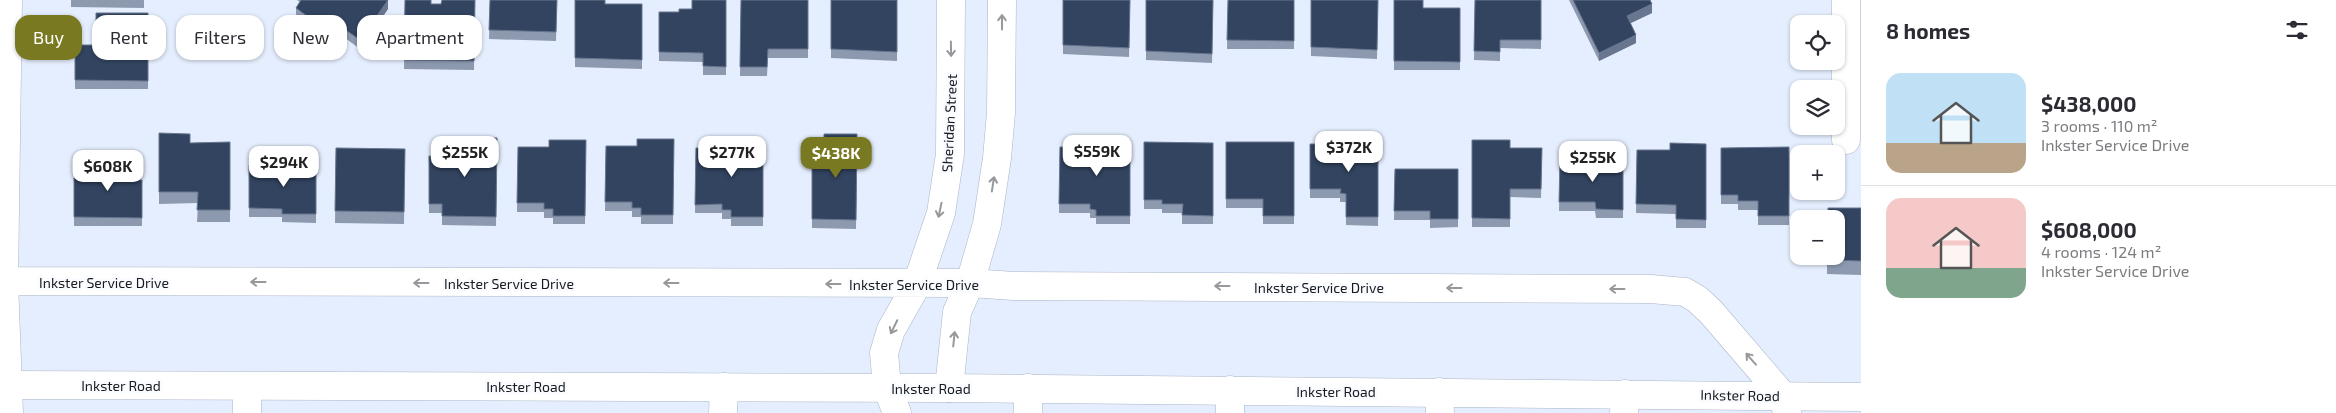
<!DOCTYPE html>
<meta charset="utf-8">
<style>
body{margin:0;font-family:"Exo 2",sans-serif;background:#f2f2f3;color:#2b2b33;height:100vh;display:flex;flex-direction:column;font-size:19px;white-space:nowrap}
*{box-sizing:border-box;margin:0}
p{font-size:16px;color:#7c7c81}
.icon{flex:none;width:28px;height:28px;fill:none;stroke:currentColor;stroke-width:2;stroke-linecap:round;stroke-linejoin:round}
.map{position:relative;flex:1;overflow:hidden}
.sheet{display:flex;flex-direction:column;background:#fff;width:475px}
.sheet>*{flex:none}
.guide{position:absolute;left:15px;top:15px;width:475px;height:45px;display:flex;gap:10px}
.buttons{position:absolute;left:1790px;top:15px;display:grid;gap:10px}
.buttons a{display:grid;place-items:center;width:55px;height:55px;border-radius:10px;background:#fff;box-shadow:0 1px 4px #0004;font-size:25px}
.price{position:absolute;translate:-50% -42px;padding:0 11px;border-radius:10px;background:#fff;color:#222;font-size:16px;line-height:32px;filter:drop-shadow(0 1px 2px #0008)}
.price::after{content:'';position:absolute;left:50%;top:30px;width:15px;height:11px;margin-left:-8px;background:inherit;clip-path:polygon(0 0,100% 0,50% 100%)}
.price.active{background:#787920;color:#fff}
ul{padding:0;list-style:none}
li{display:flex;align-items:center;gap:15px;height:125px;padding:0 25px}
li+li{border-top:1px solid #e1e1e2}
li span{display:grid;place-items:center;flex:none;width:140px;height:100px;border-radius:15px;color:#555}
li>.icon{margin-inline-start:auto}
span .icon{width:60px;height:60px;fill:#fffc;stroke-width:1}
li b{font-size:21px}
h2{display:flex;justify-content:space-between;align-items:center;height:60px;padding:0 25px;font-size:21px}
.chip{padding:0 18px;border-radius:15px;background:#fff;box-shadow:0 1px 4px #0004;font-size:18px;line-height:45px}
.chip.active{background:#787920;color:#fff}
main{display:flex;flex:1;min-height:0}
.map>svg:first-child{display:block}
</style>
<main>
<div class="map">
<svg width="1861" height="413" viewBox="0 0 1861 413">
<rect width="100%" height="100%" fill="#e5eefe"/>
<g fill="none" stroke-linecap="round" stroke-linejoin="round">
<defs>
<path id="minor" d="M8,0L4,282L9,413
M1846,140V0
M0,281L970,283L1014,286L1651,289L1685,292L1697,299L1711,312L1783,396L1787,413
M949,388L957,312L970,283L987,224L997,158L1001,113L1002,0
M1028,388V413
M1439,392L1440,413
M247,413V386
M723,413L724,387
M897,413L887,387L884,353L891,330L917,284L941,213L950,154L951,0
M1230,413V390
M1624,413L1625,394"/>
<path id="major" d="M0,385L949,388L1861,397"/>
</defs>
<use href="#minor" stroke="#aab5c8" stroke-width="29"/>
<use href="#major" stroke="#aab5c8" stroke-width="29"/>
<use href="#minor" stroke="#fff" stroke-width="28"/>
<use href="#major" stroke="#fff" stroke-width="28"/>
</g>
<path fill="#8c99af" d="M71,0H144V8L71,7Z
M297,0H388V9L360,49L333,29L326,39L296,17V8L300,2Z
M405,0L431,4H441L475,0L474,70L404,69Z
M490,0H557L556,41L489,39Z
M575,0L605,4H642V69L575,67Z
M726,0V75H703V62L659,61V12H679Z
M741,0H808V58H768L767,76H740Z
M831,0H897V61L831,58Z
M1063,0H1130L1129,57L1063,54Z
M1146,0H1213L1212,63L1146,60Z
M1228,0H1294V49H1227Z
M1311,0H1378L1377,59L1311,56Z
M1394,0L1424,8H1460V70H1394Z
M1475,0H1541V49L1500,48V61L1474,60Z
M1569,0H1650L1652,13L1630,23L1636,43L1599,61Z
M148,13V89H75V45H96Z
M159,133L190,143L230,142V222H197L198,203L159,204Z
M857,134L856,229L812,228V163H824Z
M497,138L496,226L442,225V213H429V156H447Z
M674,139L673,224H641V217H632V211H605L606,146H637Z
M1378,139V226L1346,225V202H1340V198H1310V144H1346Z
M586,140L585,224H553V218H544V212H517L518,147H549Z
M1130,140V224H1096V218H1090V213H1059L1060,147H1092Z
M1472,140L1510,148H1542L1541,198L1510,197V227H1472Z
M763,142V226H731V219H722V213H695L696,148L726,149Z
M1144,142L1213,143V224H1182V213H1162V209H1144Z
M1226,142H1294V224H1263V208H1226Z
M1706,144V228H1676V214L1636,213L1637,150H1670Z
M1789,147V225H1758V210H1738V204H1721V148Z
M336,148L405,149L404,224L335,223Z
M1560,160H1623V218H1596L1595,211H1559Z
M249,165H316V223L282,222V217H249Z
M1395,169H1458V227L1430,228V220H1394Z
M89,177L142,180V226H74V178Z
M1861,208V275L1827,274V256Z"/>
<path fill="#68778f" d="M388,0V9L360,49V40Z
M1652,4V13L1627,25V16Z
M333,21V29L326,39V30Z
M1636,35V43L1599,61V53Z"/>
<path fill="#324460" stroke="#68778f" d="M301,0H388L360,40L333,21L326,30L296,8Z
M405,0H431V4H441L442,0H475L474,61L404,60Z
M490,0H557L556,32L489,30Z
M575,0H605V4H642V60L575,58Z
M692,0H726V67L703,66V53L659,52V12H679V9H692Z
M741,0H808V49H768L767,67H740Z
M831,0H897V52L831,49Z
M1063,0H1130L1129,48L1063,45Z
M1146,0H1213L1212,54L1146,51Z
M1228,0H1294V41L1227,40Z
M1311,0H1378L1377,50L1311,47Z
M1394,0H1423V8H1460V62L1394,61Z
M1475,0H1541V40H1500V52L1474,51Z
M1573,0H1650L1652,4L1627,16L1636,35L1599,53Z
M96,13H148V81L75,80V45H96Z
M159,133L190,134V143L230,142V210H197L198,192H159Z
M824,134H857L856,220L812,219V163H824Z
M447,138H497L496,217L442,216V204H429V156H447Z
M1346,138L1378,139V217H1346V194L1340,193L1341,189H1310V144H1346Z
M637,139H674L673,215H641V208H632V202H605L606,146H637Z
M1092,139L1130,140V216H1096V210L1090,209V204H1059L1060,147H1092Z
M549,140H586L585,216H553V209H544V203H517L518,147H549Z
M1472,140H1510V148H1542L1541,189H1510V219L1472,218Z
M726,142H763V217H731V210H722V204L695,205L696,148L727,149Z
M1144,142L1213,143V216L1182,215L1183,204H1162V200H1144Z
M1226,142H1294V216H1263V199H1226Z
M1670,143L1706,144V220L1676,219V205L1636,204L1637,150H1670Z
M1789,147V216H1758V201H1738V195H1721V148Z
M336,148L405,149L404,212L335,211Z
M1560,160H1623V210L1596,209L1595,202H1559Z
M89,161H132V180H142V218L74,217V178L89,177Z
M249,165H316V214H282V209L249,208Z
M1395,169H1458V219H1430V211H1394Z
M1828,208H1861V261L1827,260V256H1836V219H1828Z"/>
<defs><path id="oneway-shaft" d="M-6 0H5M1.5-3L5.5 0L1.5 3" fill="none" stroke-width="1.6" stroke-linecap="round" stroke-linejoin="round" transform="scale(1.25)"/></defs>
<g stroke="#96989b">
<use href="#oneway-shaft" transform="translate(1002 22) rotate(-90)"/>
<use href="#oneway-shaft" transform="translate(951 49) rotate(89)"/>
<use href="#oneway-shaft" transform="translate(993 184) rotate(-81)"/>
<use href="#oneway-shaft" transform="translate(940 210) rotate(102)"/>
<use href="#oneway-shaft" transform="translate(258 282) rotate(-180)"/>
<use href="#oneway-shaft" transform="translate(421 283) rotate(-180)"/>
<use href="#oneway-shaft" transform="translate(671 283) rotate(-180)"/>
<use href="#oneway-shaft" transform="translate(833 284) rotate(-180)"/>
<use href="#oneway-shaft" transform="translate(1222 286) rotate(-180)"/>
<use href="#oneway-shaft" transform="translate(1454 288) rotate(-180)"/>
<use href="#oneway-shaft" transform="translate(1617 289) rotate(-180)"/>
<use href="#oneway-shaft" transform="translate(894 327) rotate(116)"/>
<use href="#oneway-shaft" transform="translate(954 339) rotate(-84)"/>
<use href="#oneway-shaft" transform="translate(1751 359) rotate(-131)"/>
</g>
<g text-anchor="middle" dominant-baseline="central" stroke-width="5" stroke-linejoin="round" paint-order="stroke">
<g font-size="14" fill="#161a20" stroke="#f9fbff">
<text transform="translate(949 123) rotate(-87)">Sheridan Street</text>
<text x="104" y="282">Inkster Service Drive</text>
<text x="509" y="283">Inkster Service Drive</text>
<text x="914" y="284">Inkster Service Drive</text>
<text x="1319" y="287">Inkster Service Drive</text>
<text x="121" y="385">Inkster Road</text>
<text x="526" y="386">Inkster Road</text>
<text x="931" y="388">Inkster Road</text>
<text x="1336" y="391">Inkster Road</text>
<text transform="translate(1740 395) rotate(1)">Inkster Road</text>
</g>
</g>
</svg>
<div class="buttons">
<a><svg class="icon" aria-label="locate" viewBox="0 0 24 24"><circle cx="12" cy="12" r="6"/><path d="M12 2v4M12 18v4M2 12h4M18 12h4"/></svg></a>
<a><svg class="icon" aria-label="layers" viewBox="0 0 24 24"><path d="M12 4l9 5-9 5-9-5zM3 14l9 5 9-5"/></svg></a>
<a>+</a>
<a>−</a>
</div>
<b class="price" style="left:1349px;top:173px">$372K</b>
<b class="price" style="left:1097px;top:177px">$559K</b>
<b class="price" style="left:465px;top:178px">$255K</b>
<b class="price" style="left:732px;top:178px">$277K</b>
<b class="price active" style="left:836px;top:179px">$438K</b>
<b class="price" style="left:1593px;top:183px">$255K</b>
<b class="price" style="left:284px;top:188px">$294K</b>
<b class="price" style="left:108px;top:192px">$608K</b>
<div class="guide">
<a class="chip active">Buy</a>
<a class="chip">Rent</a>
<a class="chip">Filters</a>
<a class="chip">New</a>
<a class="chip">Apartment</a>
</div>
</div>
<section class="sheet">
<h2>8 homes<svg class="icon" aria-label="filters" viewBox="0 0 24 24"><path d="M4 7h16M4 17h16"/><circle cx="9" cy="7" r="2"/><circle cx="15" cy="17" r="2"/></svg></h2>
<ul>
<li><span style="background:linear-gradient(#bfe0f5 70%,#b9a48a 0)"><svg class="icon" aria-label="home" viewBox="0 0 24 24"><path d="M3 11l9-7 9 7M6 9v11h12V9"/></svg></span><div><b>$438,000</b><p>3 rooms · 110 m²</p><p>Inkster Service Drive</p></div></li>
<li><span style="background:linear-gradient(#f6c9c9 70%,#7fa58c 0)"><svg class="icon" aria-label="home" viewBox="0 0 24 24"><path d="M3 11l9-7 9 7M6 9v11h12V9"/></svg></span><div><b>$608,000</b><p>4 rooms · 124 m²</p><p>Inkster Service Drive</p></div></li>
</ul>
</section>
</main>
